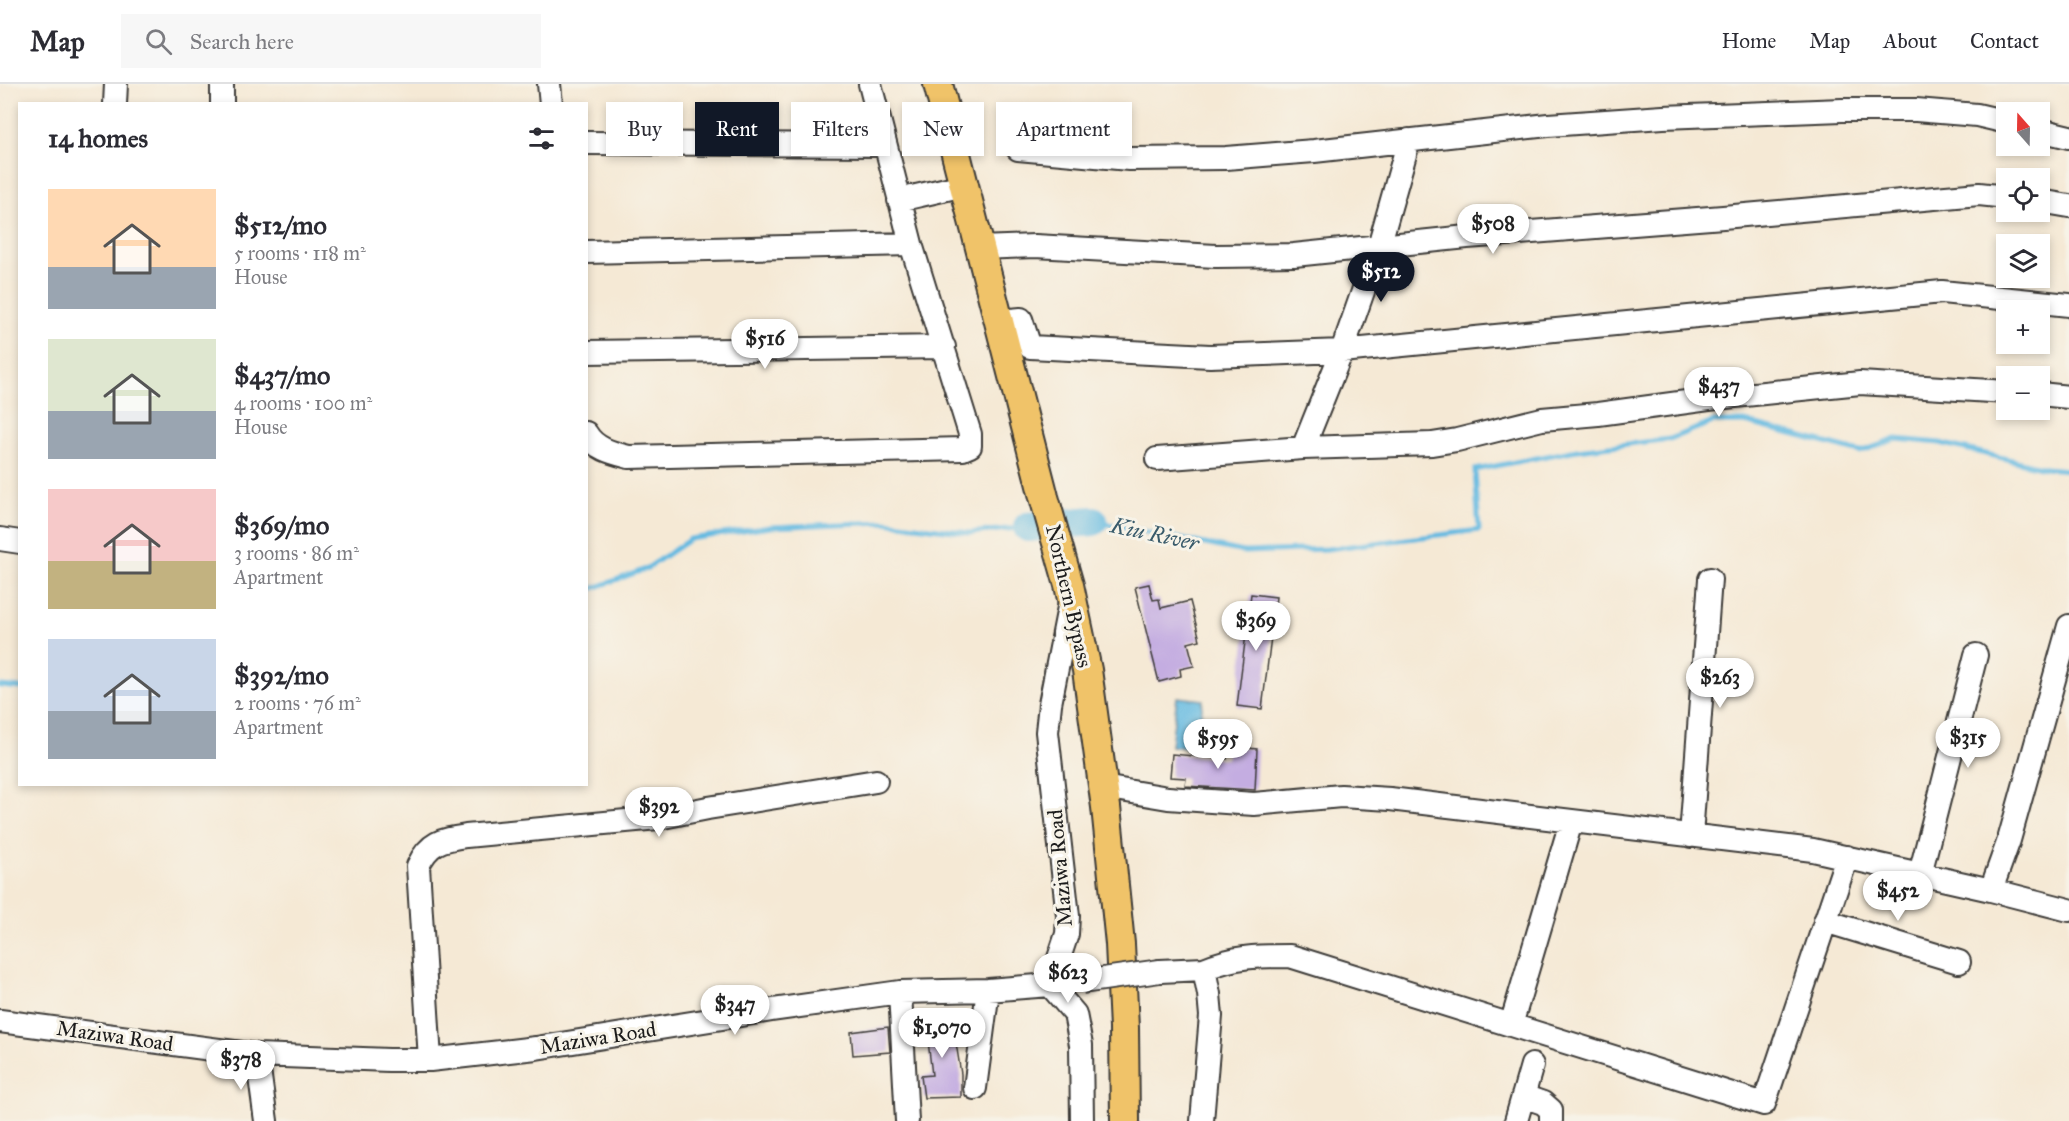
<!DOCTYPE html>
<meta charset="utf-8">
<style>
body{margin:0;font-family:"IM FELL Great Primer",serif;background:#f7f7f7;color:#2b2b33;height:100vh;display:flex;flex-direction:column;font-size:22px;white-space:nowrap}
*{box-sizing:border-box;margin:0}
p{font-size:20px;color:#7c7c81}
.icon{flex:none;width:33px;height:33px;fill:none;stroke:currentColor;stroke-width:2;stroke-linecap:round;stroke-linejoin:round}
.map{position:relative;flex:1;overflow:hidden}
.side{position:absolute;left:18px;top:18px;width:570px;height:684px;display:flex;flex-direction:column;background:#fff;border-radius:0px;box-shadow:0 3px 9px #0003}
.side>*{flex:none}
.hud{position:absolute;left:606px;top:18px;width:570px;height:54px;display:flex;gap:12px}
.needle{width:39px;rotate:340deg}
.tools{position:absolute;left:1996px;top:18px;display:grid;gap:12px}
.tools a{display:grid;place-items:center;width:54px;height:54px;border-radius:0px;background:#fff;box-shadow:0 3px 9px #0003;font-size:30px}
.price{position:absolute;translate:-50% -51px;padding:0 14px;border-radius:21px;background:#fff;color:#222;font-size:20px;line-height:39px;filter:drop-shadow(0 2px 3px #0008)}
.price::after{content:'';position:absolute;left:50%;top:36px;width:18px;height:14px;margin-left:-9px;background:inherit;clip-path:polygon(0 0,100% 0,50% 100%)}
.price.on{background:#111827;color:#fff}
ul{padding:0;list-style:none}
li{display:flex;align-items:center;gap:18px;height:150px;padding:0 30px}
li span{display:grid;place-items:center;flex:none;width:168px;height:120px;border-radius:0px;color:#555}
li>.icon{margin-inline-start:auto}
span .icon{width:72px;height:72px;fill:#fffc;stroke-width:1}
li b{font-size:26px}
h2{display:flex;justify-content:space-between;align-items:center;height:72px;padding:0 30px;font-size:26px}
.chip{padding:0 21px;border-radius:0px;background:#fff;box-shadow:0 3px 9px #0003;font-size:21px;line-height:54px}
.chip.on{background:#111827;color:#fff}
header{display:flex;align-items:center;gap:36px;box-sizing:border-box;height:84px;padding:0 30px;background:#fff;border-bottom:2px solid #e1e1e2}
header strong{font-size:28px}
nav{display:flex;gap:33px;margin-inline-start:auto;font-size:21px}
.search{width:420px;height:54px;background:#f7f7f7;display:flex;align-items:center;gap:15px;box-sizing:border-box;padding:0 21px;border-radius:0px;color:#7c7c81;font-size:22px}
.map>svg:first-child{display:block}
</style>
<header>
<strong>Map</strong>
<div class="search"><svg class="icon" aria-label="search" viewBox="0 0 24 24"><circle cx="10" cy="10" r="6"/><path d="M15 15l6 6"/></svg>Search here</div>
<nav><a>Home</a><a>Map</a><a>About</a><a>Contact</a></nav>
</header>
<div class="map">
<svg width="2069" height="1037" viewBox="0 0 2069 1037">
<rect width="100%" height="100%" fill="#f7f3e8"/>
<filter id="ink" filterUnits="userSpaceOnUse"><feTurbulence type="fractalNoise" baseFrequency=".0167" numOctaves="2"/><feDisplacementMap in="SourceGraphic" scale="12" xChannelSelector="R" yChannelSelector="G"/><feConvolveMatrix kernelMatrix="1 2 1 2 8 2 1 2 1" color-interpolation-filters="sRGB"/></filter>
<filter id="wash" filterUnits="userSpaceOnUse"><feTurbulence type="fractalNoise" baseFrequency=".008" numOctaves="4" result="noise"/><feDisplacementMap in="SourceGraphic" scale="24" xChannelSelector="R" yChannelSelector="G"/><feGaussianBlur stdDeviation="1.35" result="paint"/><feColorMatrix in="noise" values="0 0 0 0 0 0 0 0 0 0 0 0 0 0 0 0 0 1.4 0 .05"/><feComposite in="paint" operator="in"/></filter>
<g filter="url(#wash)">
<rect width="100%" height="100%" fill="#f5e9d5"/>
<path fill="#64bae1" stroke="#406b7e" stroke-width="1.5" d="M1177,613L1203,616L1197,665L1171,662Z"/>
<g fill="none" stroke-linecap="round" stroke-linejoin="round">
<path stroke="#64bae1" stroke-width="5" d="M1093,437L1244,468L1327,465L1479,446L1475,386L1577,366L1670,355L1713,338H1745L1860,368L1896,355L1940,359L2045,384L2069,386
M586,507L646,485L690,455L770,443L885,438L969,449L1028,443
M0,602L20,604"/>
<path stroke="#64bae1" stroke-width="30" d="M1028,443L1093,437"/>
</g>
<g id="blocks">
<path fill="#c4ade1" d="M1149,500L1153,516L1159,515L1161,524L1190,517L1200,556L1188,559L1194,582L1180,585L1181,592L1159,598L1135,503Z
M1251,510L1276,513L1262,625L1237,622Z
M1228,662L1257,665L1255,706L1185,702L1186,694L1170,693L1172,670L1227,675Z
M951,928L961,990V1013L924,1014L921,992L932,991L925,931Z
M888,943L890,968L853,971L851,948Z"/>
</g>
</g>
<g filter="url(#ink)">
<use href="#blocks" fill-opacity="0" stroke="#3d3b38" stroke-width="1.5"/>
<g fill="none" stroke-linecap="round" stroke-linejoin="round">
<defs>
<path id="minor" d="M549,0L551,20
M115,20L116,0
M222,20V0
M2040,46L2069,53
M586,59L885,61
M1018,65L1129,75L1226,74L1314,67L1548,41L1663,33L1842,26H1916L1977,31L2007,38
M899,116L964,101
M2040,117L2069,122
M980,164L1035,162L1216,172L1294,171L1467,153L1723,133L1979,110L2007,113
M586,168L911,160
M1000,237L1021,235L1030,263L1210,272L1342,267L1942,208L2069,221
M586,268L944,263
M2040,310L2069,313
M586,349C595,365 613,369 629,373L963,365L970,362V350L911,160L870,0
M1303,364L1342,267L1379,162L1409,56
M1157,375L1303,364L1432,360L1457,356L1542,335L1598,330L1716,314L1860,299L2007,308
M0,455L20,458
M1103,703L1168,714L1254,720L1341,712L1390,715L1813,766L1991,806L2069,826
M1691,752L1710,495
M1920,790L1976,571
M1991,806L2009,756L2069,542
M1825,837L1959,878
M1160,887L1204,885
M1050,901L1075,930L1081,961L1082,1037
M900,908L907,1037
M0,937L257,971L389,976H430L536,964L772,926L900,908L988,906L1050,901L1067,850L1068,832L1047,648L1050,620L1070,518
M1511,941L1571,738
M257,971L266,1037
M430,976L418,782C429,758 441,756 466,752L658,734L708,724L876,697
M975,1004L988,906
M1523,1012L1543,1019L1551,1026V1037
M1202,1037L1211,932L1209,910L1204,885C1235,872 1257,872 1290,872L1764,1020L1847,773
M1516,1037L1532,981"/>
<path id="major" d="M938,0L1044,413L1069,501L1087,586L1106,723L1120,860L1124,944L1125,1037"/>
</defs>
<use href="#minor" stroke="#3d3b38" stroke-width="26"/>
<use href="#major" stroke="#3d3b38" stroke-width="32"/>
<use href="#minor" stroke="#fff" stroke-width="22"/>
<use href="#major" stroke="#f0c369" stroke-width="28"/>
<defs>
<path id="minor-bridge" d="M1082,898L1160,887"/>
</defs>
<use href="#minor-bridge" stroke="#3d3b38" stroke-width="26" stroke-linecap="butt"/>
<use href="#minor-bridge" stroke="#fff" stroke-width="22"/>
</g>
</g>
<g text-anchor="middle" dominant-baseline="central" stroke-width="6" stroke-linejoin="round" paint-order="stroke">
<g font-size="21" fill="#1c1c1c" stroke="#f7f3e8">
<text transform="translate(1069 512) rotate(77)">Northern Bypass</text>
<text transform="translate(1060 784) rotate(-95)">Maziwa Road</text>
<text transform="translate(115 952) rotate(8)">Maziwa Road</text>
<text transform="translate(598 954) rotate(-9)">Maziwa Road</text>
</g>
<g font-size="22" font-style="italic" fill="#395b6b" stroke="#f7f3e8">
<text transform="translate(1155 450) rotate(12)">Kiu River</text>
</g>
</g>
</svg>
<div class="tools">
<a><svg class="needle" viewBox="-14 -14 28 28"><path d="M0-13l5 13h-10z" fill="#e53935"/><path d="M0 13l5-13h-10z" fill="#7c7c81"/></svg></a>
<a><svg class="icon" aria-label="locate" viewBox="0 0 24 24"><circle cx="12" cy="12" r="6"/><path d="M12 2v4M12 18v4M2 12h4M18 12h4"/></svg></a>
<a><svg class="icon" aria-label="layers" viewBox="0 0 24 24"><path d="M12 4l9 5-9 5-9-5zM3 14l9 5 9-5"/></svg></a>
<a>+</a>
<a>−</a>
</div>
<b class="price" style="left:1493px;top:171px">$508</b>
<b class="price on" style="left:1381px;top:219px">$512</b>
<b class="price" style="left:765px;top:286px">$516</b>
<b class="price" style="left:1719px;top:334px">$437</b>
<b class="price" style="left:1256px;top:568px">$369</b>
<b class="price" style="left:1720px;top:625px">$263</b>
<b class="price" style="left:1968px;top:685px">$315</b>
<b class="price" style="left:1218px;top:686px">$595</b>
<b class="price" style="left:659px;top:754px">$392</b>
<b class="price" style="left:1898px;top:838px">$452</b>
<b class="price" style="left:1068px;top:920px">$623</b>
<b class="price" style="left:735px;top:952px">$347</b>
<b class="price" style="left:942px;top:975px">$1,070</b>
<b class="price" style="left:241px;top:1007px">$378</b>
<div class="hud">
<a class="chip">Buy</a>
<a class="chip on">Rent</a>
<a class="chip">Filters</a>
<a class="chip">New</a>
<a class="chip">Apartment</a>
</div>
<section class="side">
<h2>14 homes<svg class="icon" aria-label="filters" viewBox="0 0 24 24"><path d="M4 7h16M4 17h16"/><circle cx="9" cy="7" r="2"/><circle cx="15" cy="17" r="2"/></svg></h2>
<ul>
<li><span style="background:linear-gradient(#ffd9b3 65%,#9aa5b1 0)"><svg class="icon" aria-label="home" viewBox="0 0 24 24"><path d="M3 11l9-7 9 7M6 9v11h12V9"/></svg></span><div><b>$512/mo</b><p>5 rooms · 118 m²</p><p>House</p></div></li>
<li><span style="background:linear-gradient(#dfe7d0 60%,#9aa5b1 0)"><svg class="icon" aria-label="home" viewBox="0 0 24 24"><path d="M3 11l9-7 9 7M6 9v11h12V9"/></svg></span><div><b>$437/mo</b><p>4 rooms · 100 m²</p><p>House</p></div></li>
<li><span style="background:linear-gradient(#f6c9c9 60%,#c2b280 0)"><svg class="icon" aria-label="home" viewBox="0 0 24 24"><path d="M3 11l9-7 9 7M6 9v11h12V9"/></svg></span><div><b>$369/mo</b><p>3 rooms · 86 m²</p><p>Apartment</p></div></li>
<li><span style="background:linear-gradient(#c9d6e8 60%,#9aa5b1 0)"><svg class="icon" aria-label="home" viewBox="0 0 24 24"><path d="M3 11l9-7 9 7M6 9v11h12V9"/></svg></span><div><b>$392/mo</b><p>2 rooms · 76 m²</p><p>Apartment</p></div></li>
</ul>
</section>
</div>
